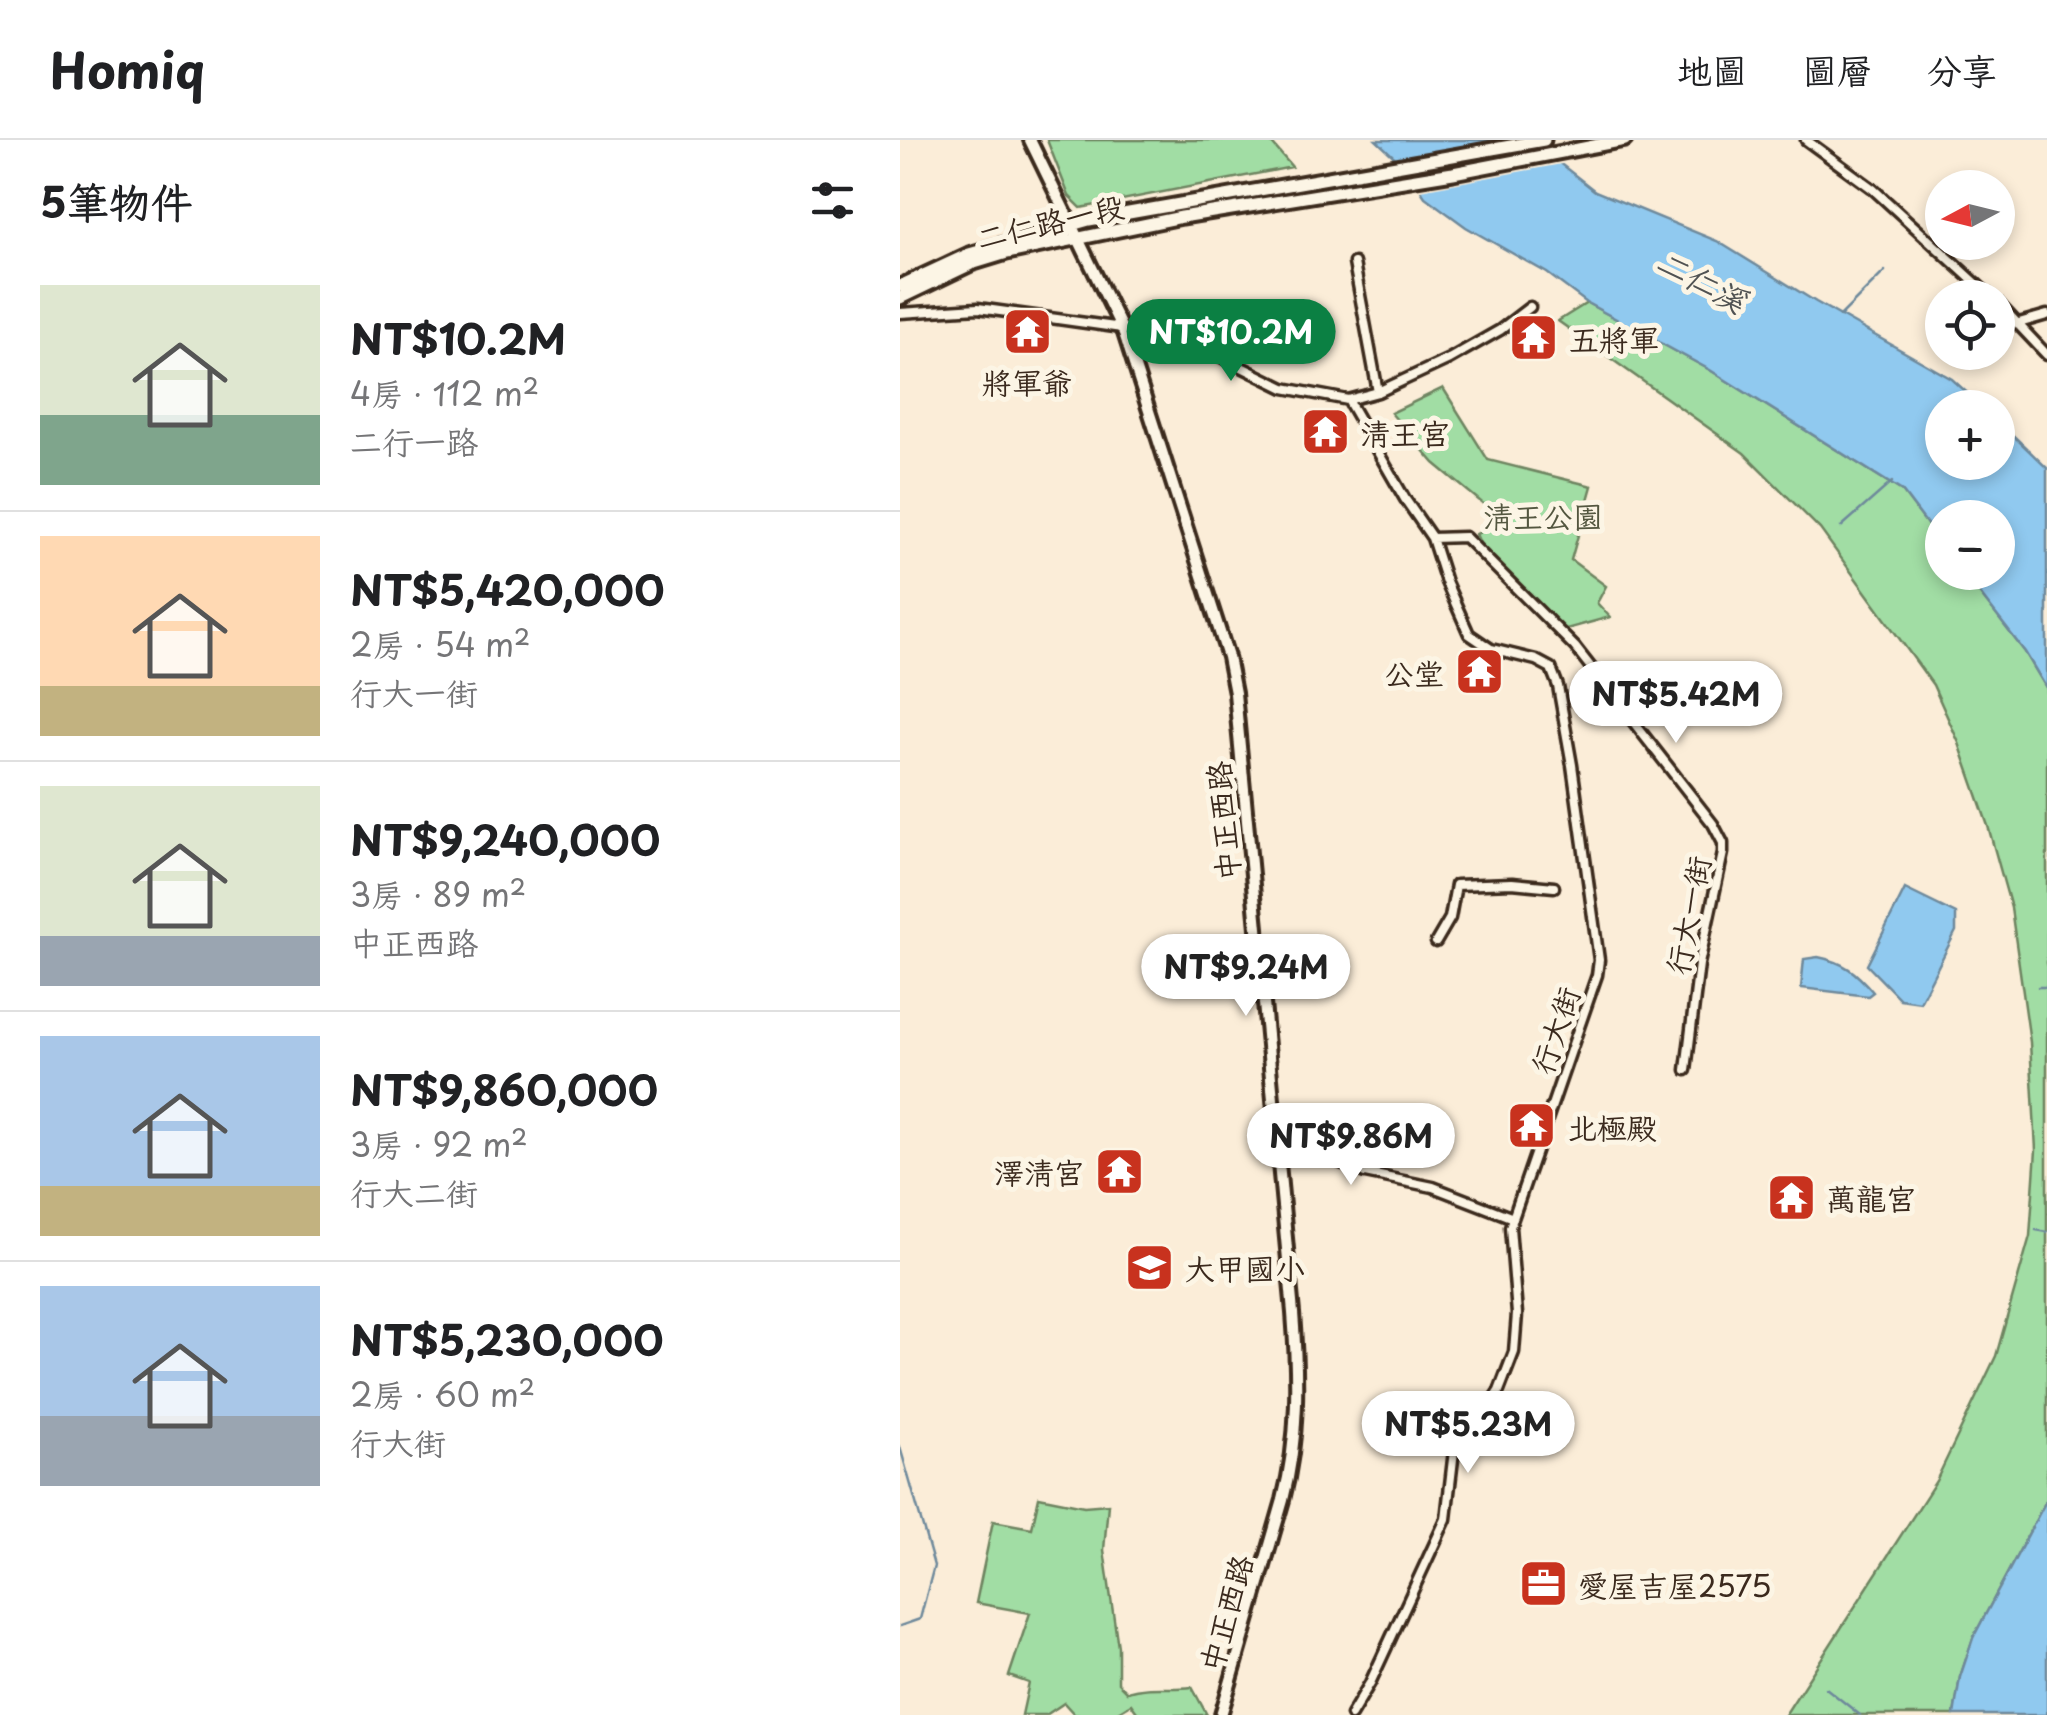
<!DOCTYPE html>
<html lang="zh-TW">
<meta charset="utf-8">
<style>
body{margin:0;font-family:"Playpen Sans","LXGW WenKai TC",sans-serif;background:#f6f6f6;color:#202124;height:100vh;display:flex;flex-direction:column;font-size:38px;white-space:nowrap}
*{box-sizing:border-box;margin:0}
p{font-size:32px;color:#757577}
.icon{flex:none;width:55px;height:55px;fill:none;stroke:currentColor;stroke-width:2;stroke-linecap:round;stroke-linejoin:round}
.map{position:relative;flex:1;overflow:hidden}
.sheet{display:flex;flex-direction:column;background:#fff;width:900px}
.sheet>*{flex:none}
.needle{width:65px;rotate:263deg}
.fabs{position:absolute;left:1025px;top:30px;display:grid;gap:20px}
.fabs a{display:grid;place-items:center;width:90px;height:90px;border-radius:50%;background:#fff;box-shadow:0 5px 15px #0003;font-size:50px}
.price{position:absolute;translate:-50% -85px;padding:0 22px;border-radius:35px;background:#fff;color:#222;font-size:32px;line-height:65px;filter:drop-shadow(0 2px 5px #0008)}
.price::after{content:'';position:absolute;left:50%;top:60px;width:30px;height:22px;margin-left:-15px;background:inherit;clip-path:polygon(0 0,100% 0,50% 100%)}
.price.current{background:#0b8043;color:#fff}
ul{padding:0;list-style:none}
li{display:flex;align-items:center;gap:30px;height:250px;padding:0 40px}
li+li{border-top:2px solid #e0e0e0}
li span{display:grid;place-items:center;flex:none;width:280px;height:200px;border-radius:0px;color:#555}
li>.icon{margin-inline-start:auto}
span .icon{width:120px;height:120px;fill:#fffc;stroke-width:1}
li b{font-size:42px}
h2{display:flex;justify-content:space-between;align-items:center;height:120px;padding:0 40px;font-size:42px}
header{display:flex;align-items:center;gap:60px;box-sizing:border-box;height:140px;padding:0 50px;background:#fff;border-bottom:2px solid #e0e0e0}
header strong{font-size:48px}
nav{display:flex;gap:55px;margin-inline-start:auto;font-size:35px}
main{display:flex;flex:1;min-height:0}
.map>svg:first-child{display:block}
</style>
<header>
<strong>Homiq</strong>
<nav><a>地圖</a><a>圖層</a><a>分享</a></nav>
</header>
<main>
<section class="sheet">
<h2>5筆物件<svg class="icon" aria-label="filters" viewBox="0 0 24 24"><path d="M4 7h16M4 17h16"/><circle cx="9" cy="7" r="2"/><circle cx="15" cy="17" r="2"/></svg></h2>
<ul>
<li><span style="background:linear-gradient(#dfe7d0 65%,#7fa58c 0)"><svg class="icon" aria-label="home" viewBox="0 0 24 24"><path d="M3 11l9-7 9 7M6 9v11h12V9"/></svg></span><div><b>NT$10.2M</b><p>4房 · 112 m²</p><p>二行一路</p></div></li>
<li><span style="background:linear-gradient(#ffd9b3 75%,#c2b280 0)"><svg class="icon" aria-label="home" viewBox="0 0 24 24"><path d="M3 11l9-7 9 7M6 9v11h12V9"/></svg></span><div><b>NT$5,420,000</b><p>2房 · 54 m²</p><p>行大一街</p></div></li>
<li><span style="background:linear-gradient(#dfe7d0 75%,#9aa5b1 0)"><svg class="icon" aria-label="home" viewBox="0 0 24 24"><path d="M3 11l9-7 9 7M6 9v11h12V9"/></svg></span><div><b>NT$9,240,000</b><p>3房 · 89 m²</p><p>中正西路</p></div></li>
<li><span style="background:linear-gradient(#a9c7e8 75%,#c2b280 0)"><svg class="icon" aria-label="home" viewBox="0 0 24 24"><path d="M3 11l9-7 9 7M6 9v11h12V9"/></svg></span><div><b>NT$9,860,000</b><p>3房 · 92 m²</p><p>行大二街</p></div></li>
<li><span style="background:linear-gradient(#a9c7e8 65%,#9aa5b1 0)"><svg class="icon" aria-label="home" viewBox="0 0 24 24"><path d="M3 11l9-7 9 7M6 9v11h12V9"/></svg></span><div><b>NT$5,230,000</b><p>2房 · 60 m²</p><p>行大街</p></div></li>
</ul>
</section>
<div class="map">
<svg width="1147" height="1575" viewBox="0 0 1147 1575">
<rect width="100%" height="100%" fill="#fbedd8"/>
<filter id="ink" filterUnits="userSpaceOnUse"><feTurbulence type="fractalNoise" baseFrequency=".01" numOctaves="2"/><feDisplacementMap in="SourceGraphic" scale="20" xChannelSelector="R" yChannelSelector="G"/><feConvolveMatrix kernelMatrix="1 2 1 2 8 2 1 2 1" color-interpolation-filters="sRGB"/></filter>
<g filter="url(#ink)">
<path fill="#a1dda4" stroke="#6e8461" stroke-width="2.5" d="M147,0H369L392,27L181,68L169,56Z
M687,163L810,230L1002,351L1042,404V432L1064,433L1125,512L1147,549V1359L1073,1498L1060,1537L1054,1575H885L1036,1341L1096,1216L1130,1096L1136,1010L1130,902L1111,768L1088,686L1059,603L1033,545L920,389L844,313L658,181Z
M543,248L588,320L692,346L671,420L706,446L697,463L710,477L659,491L586,417L576,394L604,381L534,323L491,273Z
M139,1357L184,1366L208,1364L204,1410L218,1507V1543L227,1552C249,1545 269,1550 292,1547L307,1575H239L231,1564L213,1575H175L164,1563L146,1575H122L129,1543L109,1536L130,1473L76,1463L93,1381L132,1388Z"/>
<path fill="#90c9ef" stroke="#6e899b" stroke-width="2.5" d="M476,0H630L695,51L817,101L916,162L1052,239L1083,267L1042,268V322H1098V281L1147,328V549L1125,512L1064,433L1098,432V378H1042V404L1002,351L810,230L687,163L647,133L566,87L525,57L506,28Z
M1005,749L1056,774V791L1020,862L1000,859L967,825Z
M918,817C944,822 956,832 973,852L968,856L901,848L904,819Z
M1147,1359V1575H1054L1060,1537L1073,1498Z"/>
<path fill="#fbedd8" d="M601,0H638L667,23L515,51L490,20Z"/>
<g fill="none" stroke-linecap="round" stroke-linejoin="round">
<path stroke="#6e899b" stroke-width="2.5" d="M940,176L985,131
M941,387L992,342
M1138,847H1147
M1136,1090L1147,1092
M0,1307L34,1426L20,1479L0,1486
M926,1548L960,1575"/>
<defs>
<path id="street" d="M906,0L973,49L1092,158
M454,123L478,252
M1098,163L1147,215
M0,173L78,168L222,188L303,208L384,248L448,260L478,252L549,219L600,190L630,167
M1119,183L1147,175
M448,260L505,359L532,398L546,442L569,494L591,509L636,520L651,528L658,546L672,625L699,820L697,835L610,1087L617,1174L614,1212L599,1251L587,1269L555,1302L546,1379L470,1543L451,1575
M532,398L565,397L675,507L813,684L823,703V713L799,824L786,930
M536,802L550,778L556,745L612,743L654,747
M377,1006L425,1016L465,1033L533,1047L613,1078"/>
<path id="secondary" d="M130,0L224,193L328,517L335,553L393,1173C398,1237 399,1297 383,1360L321,1575"/>
<path id="primary" d="M0,146L69,114L189,80L644,0
M0,158L71,124L107,113L282,77L553,33L725,0"/>
</defs>
<use href="#street" stroke="#3b2a1e" stroke-width="15"/>
<use href="#secondary" stroke="#3b2a1e" stroke-width="18"/>
<use href="#primary" stroke="#3b2a1e" stroke-width="19"/>
<use href="#street" stroke="#fcf5e5" stroke-width="8"/>
<use href="#secondary" stroke="#fcf5e5" stroke-width="10"/>
<use href="#primary" stroke="#fcf5e5" stroke-width="11"/>
</g>
</g>
<defs>
<symbol id="temple-square" viewBox="-11 -11 22 22"><rect x="-9" y="-9" width="18" height="18" rx="4" fill="#c8321e" stroke="#fcf5e5"/><path d="M0-6L5-2H3V0L6.5 2.5H4V6H1.5V3h-3V6H-4V2.5H-6.5L-3 0V-2H-5Z" fill="#fff"/></symbol>
<symbol id="school-square" viewBox="-11 -11 22 22"><rect x="-9" y="-9" width="18" height="18" rx="4" fill="#c8321e" stroke="#fcf5e5"/><path d="M0-5L7-2L0 1L-7-2ZM-4 1L0 2.5L4 1V4Q0 6-4 4Z" fill="#fff"/></symbol>
<symbol id="office-square" viewBox="-11 -11 22 22"><rect x="-9" y="-9" width="18" height="18" rx="4" fill="#c8321e" stroke="#fcf5e5"/><path d="M-6-3h4V-5.5h4V-3h4V5H-6ZM-1-4.5V-3h2v-1.5ZM-6 0V1H6V0Z" fill="#fff"/></symbol>
</defs>
<g fill-rule="evenodd">
<use href="#temple-square" x="100" y="164" width="55" height="55"/>
<use href="#temple-square" x="606" y="170" width="55" height="55"/>
<use href="#temple-square" x="398" y="264" width="55" height="55"/>
<use href="#temple-square" x="552" y="504" width="55" height="55"/>
<use href="#temple-square" x="604" y="958" width="55" height="55"/>
<use href="#temple-square" x="192" y="1004" width="55" height="55"/>
<use href="#temple-square" x="864" y="1030" width="55" height="55"/>
<use href="#school-square" x="222" y="1100" width="55" height="55"/>
<use href="#office-square" x="616" y="1416" width="55" height="55"/>
</g>
<g text-anchor="middle" dominant-baseline="central" stroke-width="10" stroke-linejoin="round" paint-order="stroke">
<g font-size="30" fill="#3b2a1e" stroke="#fcf5e5">
<text transform="translate(150 81) rotate(-13)">二仁路一段</text>
<text transform="translate(322 681) rotate(-95)">中正西路</text>
<text transform="translate(787 775) rotate(-79)">行大一街</text>
<text transform="translate(654 890) rotate(-71)">行大街</text>
<text transform="translate(325 1473) rotate(-74)">中正西路</text>
</g>
<g font-size="30" fill="#3b2a1e" stroke="#fcf5e5" text-anchor="start">
<text x="669" y="198">五將軍</text>
<text x="127" y="241" text-anchor="middle">將軍爺</text>
<text x="460" y="292">清王宮</text>
<text x="544" y="532" text-anchor="end">公堂</text>
<text x="667" y="986">北極殿</text>
<text x="184" y="1031" text-anchor="end">澤清宮</text>
<text x="926" y="1057">萬龍宮</text>
<text x="285" y="1127">大甲國小</text>
<text x="678" y="1444">愛屋吉屋2575</text>
</g>
<g font-size="30" fill="#545740" stroke="#fcf5e5">
<text x="643" y="375">清王公園</text>
</g>
<g font-size="32" font-style="italic" fill="#505252" stroke="#fcf5e5">
<text transform="translate(802 140) rotate(28)">二仁溪</text>
</g>
</g>
</svg>
<div class="fabs">
<a><svg class="needle" viewBox="-14 -14 28 28"><path d="M0-13l5 13h-10z" fill="#e53935"/><path d="M0 13l5-13h-10z" fill="#757577"/></svg></a>
<a><svg class="icon" aria-label="locate" viewBox="0 0 24 24"><circle cx="12" cy="12" r="6"/><path d="M12 2v4M12 18v4M2 12h4M18 12h4"/></svg></a>
<a>+</a>
<a>−</a>
</div>
<b class="price current" style="left:331px;top:244px">NT$10.2M</b>
<b class="price" style="left:776px;top:606px">NT$5.42M</b>
<b class="price" style="left:346px;top:879px">NT$9.24M</b>
<b class="price" style="left:451px;top:1048px">NT$9.86M</b>
<b class="price" style="left:568px;top:1336px">NT$5.23M</b>
</div>
</main>
